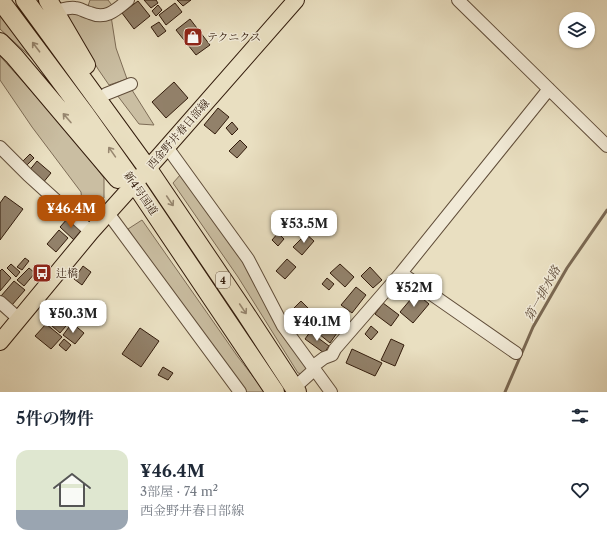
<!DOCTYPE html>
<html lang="ja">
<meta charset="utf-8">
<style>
body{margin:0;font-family:"Libre Caslon Text","Noto Serif JP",serif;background:#f2f2f3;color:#1f2937;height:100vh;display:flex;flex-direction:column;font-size:15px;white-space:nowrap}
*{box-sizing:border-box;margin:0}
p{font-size:13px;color:#747a83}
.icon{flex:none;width:22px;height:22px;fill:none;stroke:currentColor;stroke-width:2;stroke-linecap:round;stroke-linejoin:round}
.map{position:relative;height:392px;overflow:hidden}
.panel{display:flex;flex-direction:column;background:#fff;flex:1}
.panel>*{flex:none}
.buttons{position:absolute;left:559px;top:12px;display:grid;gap:8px}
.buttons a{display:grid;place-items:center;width:36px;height:36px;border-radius:50%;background:#fff;box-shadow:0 1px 3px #0004;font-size:20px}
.price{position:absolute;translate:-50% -34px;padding:0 9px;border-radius:8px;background:#fff;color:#222;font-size:13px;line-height:26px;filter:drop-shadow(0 1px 2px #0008)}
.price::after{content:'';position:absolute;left:50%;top:24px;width:12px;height:9px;margin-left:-6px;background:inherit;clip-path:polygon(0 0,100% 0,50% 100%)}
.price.on{background:#b45309;color:#fff}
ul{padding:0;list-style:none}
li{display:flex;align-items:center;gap:12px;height:100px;padding:0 16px}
li span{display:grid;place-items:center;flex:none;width:112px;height:80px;border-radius:12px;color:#555}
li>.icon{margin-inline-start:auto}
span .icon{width:48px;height:48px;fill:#fffc;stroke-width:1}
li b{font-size:17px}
h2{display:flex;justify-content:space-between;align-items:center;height:48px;padding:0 16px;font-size:17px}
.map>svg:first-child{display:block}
</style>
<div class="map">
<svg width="607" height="392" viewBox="0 0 607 392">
<rect width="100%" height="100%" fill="#e9dfc1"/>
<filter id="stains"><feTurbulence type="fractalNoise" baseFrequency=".005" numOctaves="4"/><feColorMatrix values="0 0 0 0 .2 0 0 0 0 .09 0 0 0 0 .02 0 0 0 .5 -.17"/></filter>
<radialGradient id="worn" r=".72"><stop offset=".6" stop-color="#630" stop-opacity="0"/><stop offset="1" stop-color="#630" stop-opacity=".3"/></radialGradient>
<path fill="#cabea2" stroke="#7e6d57" d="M90,0H108L114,8L108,12L87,9Z
M65,11L111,16L116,48L127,79L109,85L98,69Z
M0,14L35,61L0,29Z
M0,56L74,139L104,178V198L84,222L81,192L32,127L0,80Z
M132,90L154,125L139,124L117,95Z
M181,174L241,257L310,370L302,374L298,373L238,277L173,183Z
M142,220L238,357L265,392H244L135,241L128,229Z"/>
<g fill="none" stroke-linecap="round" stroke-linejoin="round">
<path stroke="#7b6953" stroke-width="3" d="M505,392L533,327L567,268L607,210"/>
</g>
<path fill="#92816a" stroke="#331c0c" d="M144,0H156L158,3L151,8Z
M177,0H191L183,6Z
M138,1L150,16L134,29L122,13Z
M175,3L182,12L166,25L159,15Z
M158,5L162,10L156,16L152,11Z
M190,19L210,45L196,55L176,30Z
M159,22L166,31L158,37L151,27Z
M174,82L188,98L166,118L152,102Z
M218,108L229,117L215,134L204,125Z
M232,122L238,129L232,135L226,128Z
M240,140L247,147L237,158L229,151Z
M30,154L34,158L27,165L23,161Z
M37,161L51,173L42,184L28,172Z
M5,196L23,209L0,240V203Z
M286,215L296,223L288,233L278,224Z
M68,218L82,231L74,240L60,227Z
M59,230L68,238L56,252L47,244Z
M278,233L284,239L278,246L272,240Z
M306,234L314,241L302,255L293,247Z
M25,258L29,261L22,270L17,267Z
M287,259L296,267L285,279L276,271Z
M11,264L20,272L16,277L7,268Z
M340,264L354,277L345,287L330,273Z
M83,266L91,272L82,285L74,279Z
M370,267L382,280L373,288L361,276Z
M29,268L35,273L24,286L17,280Z
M2,269L11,278L0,291V271Z
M327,278L334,284L329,290L322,284Z
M14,281L25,290L12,305L1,296Z
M356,287L366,295L352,313L341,305Z
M416,293L429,304L413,323L400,312Z
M301,301L308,308L297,320L289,313Z
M383,303L399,315L391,326L375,314Z
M325,314L333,320L329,325L321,319Z
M58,319L66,326L60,333L52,326Z
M72,323L84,333L75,344L63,335Z
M46,324L62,337L51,349L35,336Z
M327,325L337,333L330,343L319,334Z
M371,326L378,332L371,340L365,334Z
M140,328L159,341L141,367L122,354Z
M310,332L329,346L324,353L305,339Z
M64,339L71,345L66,351L59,345Z
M391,339L404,345L395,366L381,360Z
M352,349L382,363L375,376L346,363Z
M163,367L173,373L168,380L158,375Z"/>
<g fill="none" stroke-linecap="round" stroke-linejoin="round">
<defs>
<path id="minor" d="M458,0L607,146
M54,11C61,10 68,7 75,8C80,8 85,12 90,13C106,20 116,10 128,0
M106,94L131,84
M0,147L28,175L91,232
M167,147L248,259L283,326L331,392
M108,213L240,392
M401,273L516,353
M0,302L19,319
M312,367L324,358L332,355L335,349L401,273L549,89
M294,388L314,370"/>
<path id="major" d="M0,342L91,232L160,155L296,0"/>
<path id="highway" d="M0,0L85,114L135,184L275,392
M25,0L148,169L244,311L297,392
M48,0L86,65
M0,42L14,56L118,179"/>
</defs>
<use href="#minor" stroke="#604d39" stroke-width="14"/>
<use href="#major" stroke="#331c0c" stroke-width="18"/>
<use href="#highway" stroke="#331c0c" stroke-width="20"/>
<use href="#minor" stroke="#f1ead7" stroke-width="12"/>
<use href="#major" stroke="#e9dfc1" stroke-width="16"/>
<use href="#highway" stroke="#e9dfc1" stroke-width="18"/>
</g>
<defs><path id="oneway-shaft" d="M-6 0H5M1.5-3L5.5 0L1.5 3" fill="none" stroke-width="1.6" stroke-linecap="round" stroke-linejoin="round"/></defs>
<g stroke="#978770">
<use href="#oneway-shaft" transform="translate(36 47) rotate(-127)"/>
<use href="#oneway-shaft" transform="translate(67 118) rotate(-131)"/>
<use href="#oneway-shaft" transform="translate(112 152) rotate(-125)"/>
<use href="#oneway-shaft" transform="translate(170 201) rotate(56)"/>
<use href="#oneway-shaft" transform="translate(243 309) rotate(56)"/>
</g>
<defs>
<symbol id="shop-square" viewBox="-11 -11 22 22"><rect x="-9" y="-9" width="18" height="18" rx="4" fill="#8f2418" stroke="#f1ead7"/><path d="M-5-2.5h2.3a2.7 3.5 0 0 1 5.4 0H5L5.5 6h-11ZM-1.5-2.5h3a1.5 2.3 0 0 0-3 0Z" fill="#fff"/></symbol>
<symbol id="bus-square" viewBox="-11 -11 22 22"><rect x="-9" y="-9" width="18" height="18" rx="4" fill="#8f2418" stroke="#f1ead7"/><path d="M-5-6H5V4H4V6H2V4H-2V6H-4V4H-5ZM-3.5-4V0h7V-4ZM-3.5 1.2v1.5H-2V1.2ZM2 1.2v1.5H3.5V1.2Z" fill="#fff"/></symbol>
</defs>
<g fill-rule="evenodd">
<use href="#shop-square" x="182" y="26" width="22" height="22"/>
<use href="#bus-square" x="31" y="262" width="22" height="22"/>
</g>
<g text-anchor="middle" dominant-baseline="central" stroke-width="3" stroke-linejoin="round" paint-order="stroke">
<rect fill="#f1ead7" stroke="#6c5a49" stroke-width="1" x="216" y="272" width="14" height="16" rx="3"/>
<g font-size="10" font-weight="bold" fill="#331c0c">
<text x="223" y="280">4</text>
</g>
<g font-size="11" fill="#331c0c" stroke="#f1ead7" text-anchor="start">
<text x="207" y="37">テクニクス</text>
<text x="56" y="273">辻橋</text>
</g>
<g font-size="11" fill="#331c0c" stroke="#f1ead7">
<text transform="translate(178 134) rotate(-49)">西金野井春日部線</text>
<text transform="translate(141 193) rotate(55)">新4号国道</text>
</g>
<g font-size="12" font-style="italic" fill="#5d4936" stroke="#f1ead7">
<text transform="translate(542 293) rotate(-61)">第一排水路</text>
</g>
</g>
<rect width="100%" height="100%" filter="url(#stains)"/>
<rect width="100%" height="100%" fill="url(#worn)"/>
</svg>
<div class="buttons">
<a><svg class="icon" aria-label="layers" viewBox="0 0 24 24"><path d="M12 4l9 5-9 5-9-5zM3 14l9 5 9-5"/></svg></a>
</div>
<b class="price on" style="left:71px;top:229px">¥46.4M</b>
<b class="price" style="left:304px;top:244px">¥53.5M</b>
<b class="price" style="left:414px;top:308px">¥52M</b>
<b class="price" style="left:73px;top:334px">¥50.3M</b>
<b class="price" style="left:317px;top:342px">¥40.1M</b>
</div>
<section class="panel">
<h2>5件の物件<svg class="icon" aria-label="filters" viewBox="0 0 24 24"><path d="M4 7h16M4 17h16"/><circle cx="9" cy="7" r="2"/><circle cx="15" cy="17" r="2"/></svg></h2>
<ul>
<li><span style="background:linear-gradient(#dfe7d0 75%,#9aa5b1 0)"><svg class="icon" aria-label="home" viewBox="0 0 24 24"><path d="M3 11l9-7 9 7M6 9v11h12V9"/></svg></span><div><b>¥46.4M</b><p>3部屋 · 74 m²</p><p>西金野井春日部線</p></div><svg class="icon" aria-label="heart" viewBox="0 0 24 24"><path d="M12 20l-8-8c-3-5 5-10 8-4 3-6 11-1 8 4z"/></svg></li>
</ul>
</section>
